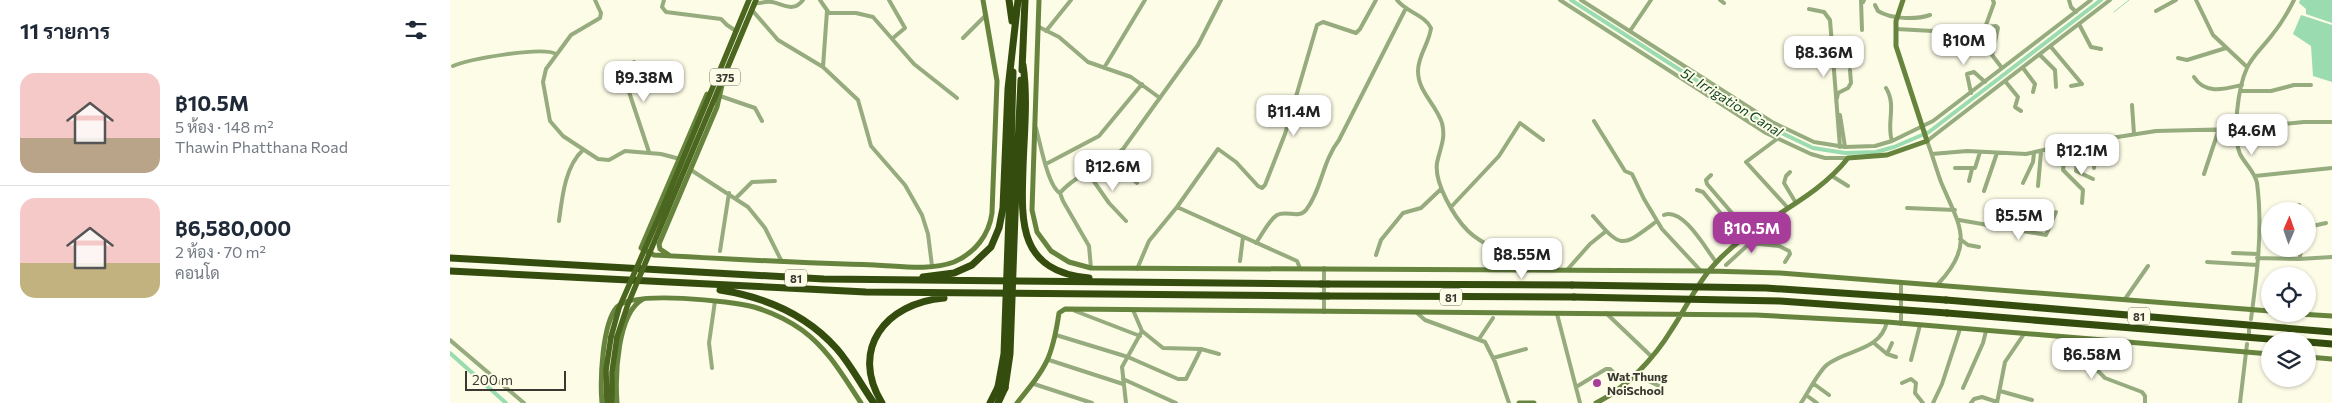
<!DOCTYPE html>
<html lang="th">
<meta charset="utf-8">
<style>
body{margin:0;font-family:Commissioner,Sarabun,sans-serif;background:#f6f6f7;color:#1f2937;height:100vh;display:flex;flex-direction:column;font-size:19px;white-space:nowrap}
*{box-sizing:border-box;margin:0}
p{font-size:16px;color:#747a83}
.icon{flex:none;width:28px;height:28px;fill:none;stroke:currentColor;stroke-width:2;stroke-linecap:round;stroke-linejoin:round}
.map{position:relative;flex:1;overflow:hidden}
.drawer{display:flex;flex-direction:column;background:#fff;width:450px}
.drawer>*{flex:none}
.needle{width:32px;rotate:2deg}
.tools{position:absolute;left:1811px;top:202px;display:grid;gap:10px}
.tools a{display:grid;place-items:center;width:55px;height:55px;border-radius:50%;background:#fff;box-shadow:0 1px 4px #0004;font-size:25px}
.scale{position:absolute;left:15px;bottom:12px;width:101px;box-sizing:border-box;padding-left:5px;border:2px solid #3a3931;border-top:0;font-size:14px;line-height:18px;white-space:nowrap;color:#3a3931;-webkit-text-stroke:4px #fdfce7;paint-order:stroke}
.price{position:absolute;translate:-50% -42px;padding:0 11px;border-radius:10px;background:#fff;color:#222;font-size:16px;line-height:32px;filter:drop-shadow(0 1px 2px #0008)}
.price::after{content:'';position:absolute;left:50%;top:30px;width:15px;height:11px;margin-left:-8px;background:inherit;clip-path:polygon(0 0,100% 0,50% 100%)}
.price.on{background:#a83c9b;color:#fff}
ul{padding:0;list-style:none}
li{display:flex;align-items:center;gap:15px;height:125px;padding:0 20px}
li+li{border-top:1px solid #e0e1e3}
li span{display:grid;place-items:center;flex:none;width:140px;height:100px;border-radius:15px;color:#555}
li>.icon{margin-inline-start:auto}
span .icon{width:60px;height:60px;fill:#fffc;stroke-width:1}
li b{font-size:21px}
h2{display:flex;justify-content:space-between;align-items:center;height:60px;padding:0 20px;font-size:21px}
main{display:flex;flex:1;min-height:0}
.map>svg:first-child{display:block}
</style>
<main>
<section class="drawer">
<h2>11 รายการ<svg class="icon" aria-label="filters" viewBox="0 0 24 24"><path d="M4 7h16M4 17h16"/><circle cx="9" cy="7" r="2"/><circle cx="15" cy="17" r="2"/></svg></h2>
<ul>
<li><span style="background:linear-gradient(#f6c9c9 65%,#b9a48a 0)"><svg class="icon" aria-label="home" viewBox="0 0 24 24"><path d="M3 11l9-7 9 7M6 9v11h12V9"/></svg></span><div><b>฿10.5M</b><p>5 ห้อง · 148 m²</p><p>Thawin Phatthana Road</p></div></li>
<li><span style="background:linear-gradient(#f6c9c9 65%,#c2b280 0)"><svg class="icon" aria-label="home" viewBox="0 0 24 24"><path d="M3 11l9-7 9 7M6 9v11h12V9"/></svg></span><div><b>฿6,580,000</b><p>2 ห้อง · 70 m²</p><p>คอนโด</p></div></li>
</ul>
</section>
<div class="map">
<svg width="1882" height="403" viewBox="0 0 1882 403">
<rect width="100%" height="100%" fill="#fdfce7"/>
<path fill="#9adcaf" d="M1850,0H1882V23L1856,14V9L1849,3Z
M1851,15L1882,25V82L1863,76L1861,46L1843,34Z"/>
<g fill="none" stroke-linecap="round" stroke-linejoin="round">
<path stroke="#9adcaf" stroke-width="1" d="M1664,12L1679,0"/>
<path stroke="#9adcaf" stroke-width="4" d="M1121,0L1319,127L1363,148L1395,153L1426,152L1444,147L1479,132L1651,0
M0,353L56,403"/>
<path stroke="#96ab7e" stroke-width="4" d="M145,0L151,13L150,18L121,35L96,69L93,82L100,121L113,136L148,159L159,160L175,151L211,154L230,159
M214,0L212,7L216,12L271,19L277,25L286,31
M370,0L379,13H406L423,17L464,64L507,98
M439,0L455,28L443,38
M947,0C956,12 975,15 981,28C979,44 968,55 968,71C968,92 986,104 992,123C996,139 990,148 987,163C984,183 1004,217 1018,231C1035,248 1061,253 1078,270
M1110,0L1316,133L1361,154L1375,158H1398
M1131,0L1322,122L1364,142L1395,147L1425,146L1442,141L1483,121L1641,0
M1270,0L1274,3
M1411,0L1412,30
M1543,0L1544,3L1536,25L1537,27L1546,26L1548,28L1542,55L1552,68
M1619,0L1621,7L1626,12
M1746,0L1763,35L1797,67
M1413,2L1414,0
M304,4C310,3 316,1 322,2C334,4 343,13 353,0
M1425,5L1428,11C1441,19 1465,20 1480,15
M1359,9L1374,12L1380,20L1390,147
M302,10L328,40L373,67L408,100L421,146L455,185L472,215L478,234L482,266
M1706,11L1726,0
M1629,24L1641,47L1651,49
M589,27L609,37L638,62L681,77L710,98
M1446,29L1483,31L1503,29
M596,31L621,0
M1180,31L1201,0
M513,38L536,15
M1601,47L1632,84L1621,86
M1590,55L1605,70L1606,87
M1728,58L1737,60L1776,48
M184,62L187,71L178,89L199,152
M3,66C19,59 93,46 106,54
M373,67L377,11
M654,68L695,0
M1573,68L1585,84L1583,92
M1744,77C1755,95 1775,89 1792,85
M1555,81L1568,97L1565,107L1571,111
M1436,88C1447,106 1436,123 1442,141
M1791,91H1821L1844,85H1861
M1521,93L1517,74L1524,72L1535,82
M270,96L305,108L312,121
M1387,98L1388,93L1398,88L1401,83L1400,70
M1682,105L1684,134
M1390,115L1395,147
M1144,121L1175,171L1182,174L1194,199L1212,229L1251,271
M586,128C590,142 598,187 610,193
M1327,139L1296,162L1338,208
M1629,143L1626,171L1643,179
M1616,145L1613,170L1633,190L1632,203
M1482,154L1517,151L1576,154L1616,145L1706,131L1786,129L1854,122H1882
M661,160L687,183
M596,164L649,136L692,84
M1505,168H1525L1530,152
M1644,168L1647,140
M241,170L298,207L315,228L332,262
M1340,172L1336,176L1334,183L1346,203
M638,173L659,203L676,221
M1754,174L1769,129
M1261,175L1256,180L1257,184L1300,234
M1382,176L1398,186
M1805,176L1882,168
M1519,181L1522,169
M1573,183L1583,162L1584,153
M1588,186L1591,152
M1247,190L1253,192L1292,239
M1534,191L1547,153
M286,198L302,182L325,181
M727,207L768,149L786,162L808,186L812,188L815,185L835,134L867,25L873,22L906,33L910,29L926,0
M1001,207L1049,156L1070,123L1093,140
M1457,208L1505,210
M1848,211L1849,205
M1214,215C1233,207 1256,249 1266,262
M1143,216C1172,250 1172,247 1207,221
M1509,220L1596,235L1606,212
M109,221C112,198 115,166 133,150
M1858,227L1876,223
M1510,239L1518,245L1529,247
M806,243C812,235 818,221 827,215C836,210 849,219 856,210C872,189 872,162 889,140L955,10
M1300,243L1329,246L1339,251L1340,254L1335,262
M270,251L279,193
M1783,253L1808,254
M926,255L931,240L953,213L971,208L991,189
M1807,258L1849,259L1882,257
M1849,259L1852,249
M790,261L793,237
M1757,262L1807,265
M1055,264L1056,256
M1276,265L1300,243L1296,236
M641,268L639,246L613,201L610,193C626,174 654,166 673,149L748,45L771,0
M687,269L699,241L727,207L847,261L850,268
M1117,270L1140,244L1155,232
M1488,284C1526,244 1509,225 1491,182C1486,168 1482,154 1477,141L1660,0
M1675,299L1698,266
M625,311L690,336
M874,312V268
M966,312L975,320L1035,342L1045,362L1059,403
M1156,313L1202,357
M1107,314L1130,403
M1801,319C1807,275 1813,228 1807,183C1805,172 1795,164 1790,154C1782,135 1788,87 1797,68C1802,56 1814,46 1822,35C1831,24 1838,12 1844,0
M1451,324V282
M606,335L678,357L728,379H736L751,349L713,348L692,331
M1799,335V329
M1614,337L1655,378L1692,392L1695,396V403
M1029,339L1043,318
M0,340L74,403
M1424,343L1437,354L1446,357
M751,349L769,354
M1437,354L1442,343
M1043,358L1076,349
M599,360L673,384
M1461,360L1470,325
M262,368L259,343L265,301
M1184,374L1209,386
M673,379L726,403
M1452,383L1461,379L1466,383L1465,393L1473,403
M584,384L642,403
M1364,384L1379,395
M1126,387L1156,369H1160L1167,376
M1513,388L1533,343L1536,331
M1550,391L1582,400
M1356,395L1367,403
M676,403L672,367L692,331L683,310
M1351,403C1358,393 1369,370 1378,364C1398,349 1430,351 1437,322
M1483,403L1492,384L1510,329
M1521,403L1524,399L1532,397L1547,402
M1547,403L1555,362L1574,334
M1790,403L1797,344"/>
<path stroke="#67843f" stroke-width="5" d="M589,0L582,210L587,232L601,251L619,262L641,268L1259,271L1330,273L1820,311
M257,94L191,248L204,255C277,259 351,263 425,265C450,266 480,271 504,262C525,253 539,235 542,213L547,81L533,0
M219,255L210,249L209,244L267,107L273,81
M1849,314L1882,316
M1858,357L1882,359
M152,403C150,381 152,324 167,307C183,290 281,301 304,307C321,312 338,320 352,330C379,350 393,376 411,403
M167,403C165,376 167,313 193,299
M567,403C596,367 602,360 609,313L615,309L1306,315L1437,322L1820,354
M1069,403H1084
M1146,403C1177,388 1205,357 1222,329C1236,308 1247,283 1264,265C1302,221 1362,204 1398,158L1437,155L1477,141L1446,46V21L1453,0"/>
<path stroke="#4a661f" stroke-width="5.5" d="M211,212L299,0
M216,214L306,0
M157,403L156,370L161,337
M162,403V372L167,337"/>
<path stroke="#344c0d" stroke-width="7" d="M559,0L562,21
M573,65C578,99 574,134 573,168C571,224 569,271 639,278
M572,70L575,0
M560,187L563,72
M566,187L571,80
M0,258L374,279L871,284
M0,271L416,292L871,296
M473,277L504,273L522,265L541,247L549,228L553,208L558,89L568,0
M878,284L1122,285
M270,290C315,297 356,314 387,349C401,365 411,385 424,403
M878,296L1124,297
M1496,300L1882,332
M1497,313L1843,341
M1858,342L1882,344
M432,403C399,349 436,303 494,298
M540,403L548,387
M548,403L555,388"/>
<path stroke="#4a661f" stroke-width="5.5" d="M161,337L169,308L211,212
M167,337L178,304L216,214"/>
<path stroke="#344c0d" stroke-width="7" d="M871,284H878
M1122,285L1316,288L1496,300
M871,296H878
M1124,297L1330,301L1497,313
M548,387L554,354L560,187
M555,388L560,354L566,187"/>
</g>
<circle fill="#a83c9b" stroke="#fdfce7" stroke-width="2" cx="1147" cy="383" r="5"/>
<g text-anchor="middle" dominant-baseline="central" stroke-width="4" stroke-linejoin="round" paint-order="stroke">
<g fill="#fdfce7" stroke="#747468" stroke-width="1">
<rect x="260" y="68.5" width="30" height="17" rx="4"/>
<rect x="335" y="269.5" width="22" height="17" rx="4"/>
<rect x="990" y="288.5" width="22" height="17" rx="4"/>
<rect x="1678" y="307.5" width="22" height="17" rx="4"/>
</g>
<g font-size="11" font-weight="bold" fill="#3a3931">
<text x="275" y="77">375</text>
<text x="346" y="278">81</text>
<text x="1001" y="297">81</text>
<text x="1689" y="316">81</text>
</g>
<g font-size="12" font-weight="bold" fill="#3a3931" stroke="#fdfce7" text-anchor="start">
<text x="1157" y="376">Wat Thung<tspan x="1157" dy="14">NoiSchool</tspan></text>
</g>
<g font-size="14" font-style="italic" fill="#093d20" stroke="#fdfce7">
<text transform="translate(1282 102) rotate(32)">5L Irrigation Canal</text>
</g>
</g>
</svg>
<div class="tools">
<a><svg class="needle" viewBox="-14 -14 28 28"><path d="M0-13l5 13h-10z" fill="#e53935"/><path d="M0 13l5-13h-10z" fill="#747a83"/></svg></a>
<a><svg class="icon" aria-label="locate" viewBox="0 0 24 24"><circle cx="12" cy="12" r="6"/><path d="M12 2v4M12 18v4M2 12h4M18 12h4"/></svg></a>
<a><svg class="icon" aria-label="layers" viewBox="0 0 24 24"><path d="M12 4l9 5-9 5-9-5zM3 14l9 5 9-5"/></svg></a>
</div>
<div class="scale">200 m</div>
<b class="price" style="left:1514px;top:66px">฿10M</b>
<b class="price" style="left:1374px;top:78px">฿8.36M</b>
<b class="price" style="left:194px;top:103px">฿9.38M</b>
<b class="price" style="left:844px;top:137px">฿11.4M</b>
<b class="price" style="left:1802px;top:156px">฿4.6M</b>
<b class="price" style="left:1632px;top:176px">฿12.1M</b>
<b class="price" style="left:663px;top:192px">฿12.6M</b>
<b class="price" style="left:1569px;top:241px">฿5.5M</b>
<b class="price on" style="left:1302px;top:254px">฿10.5M</b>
<b class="price" style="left:1072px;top:280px">฿8.55M</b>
<b class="price" style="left:1642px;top:380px">฿6.58M</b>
</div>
</main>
